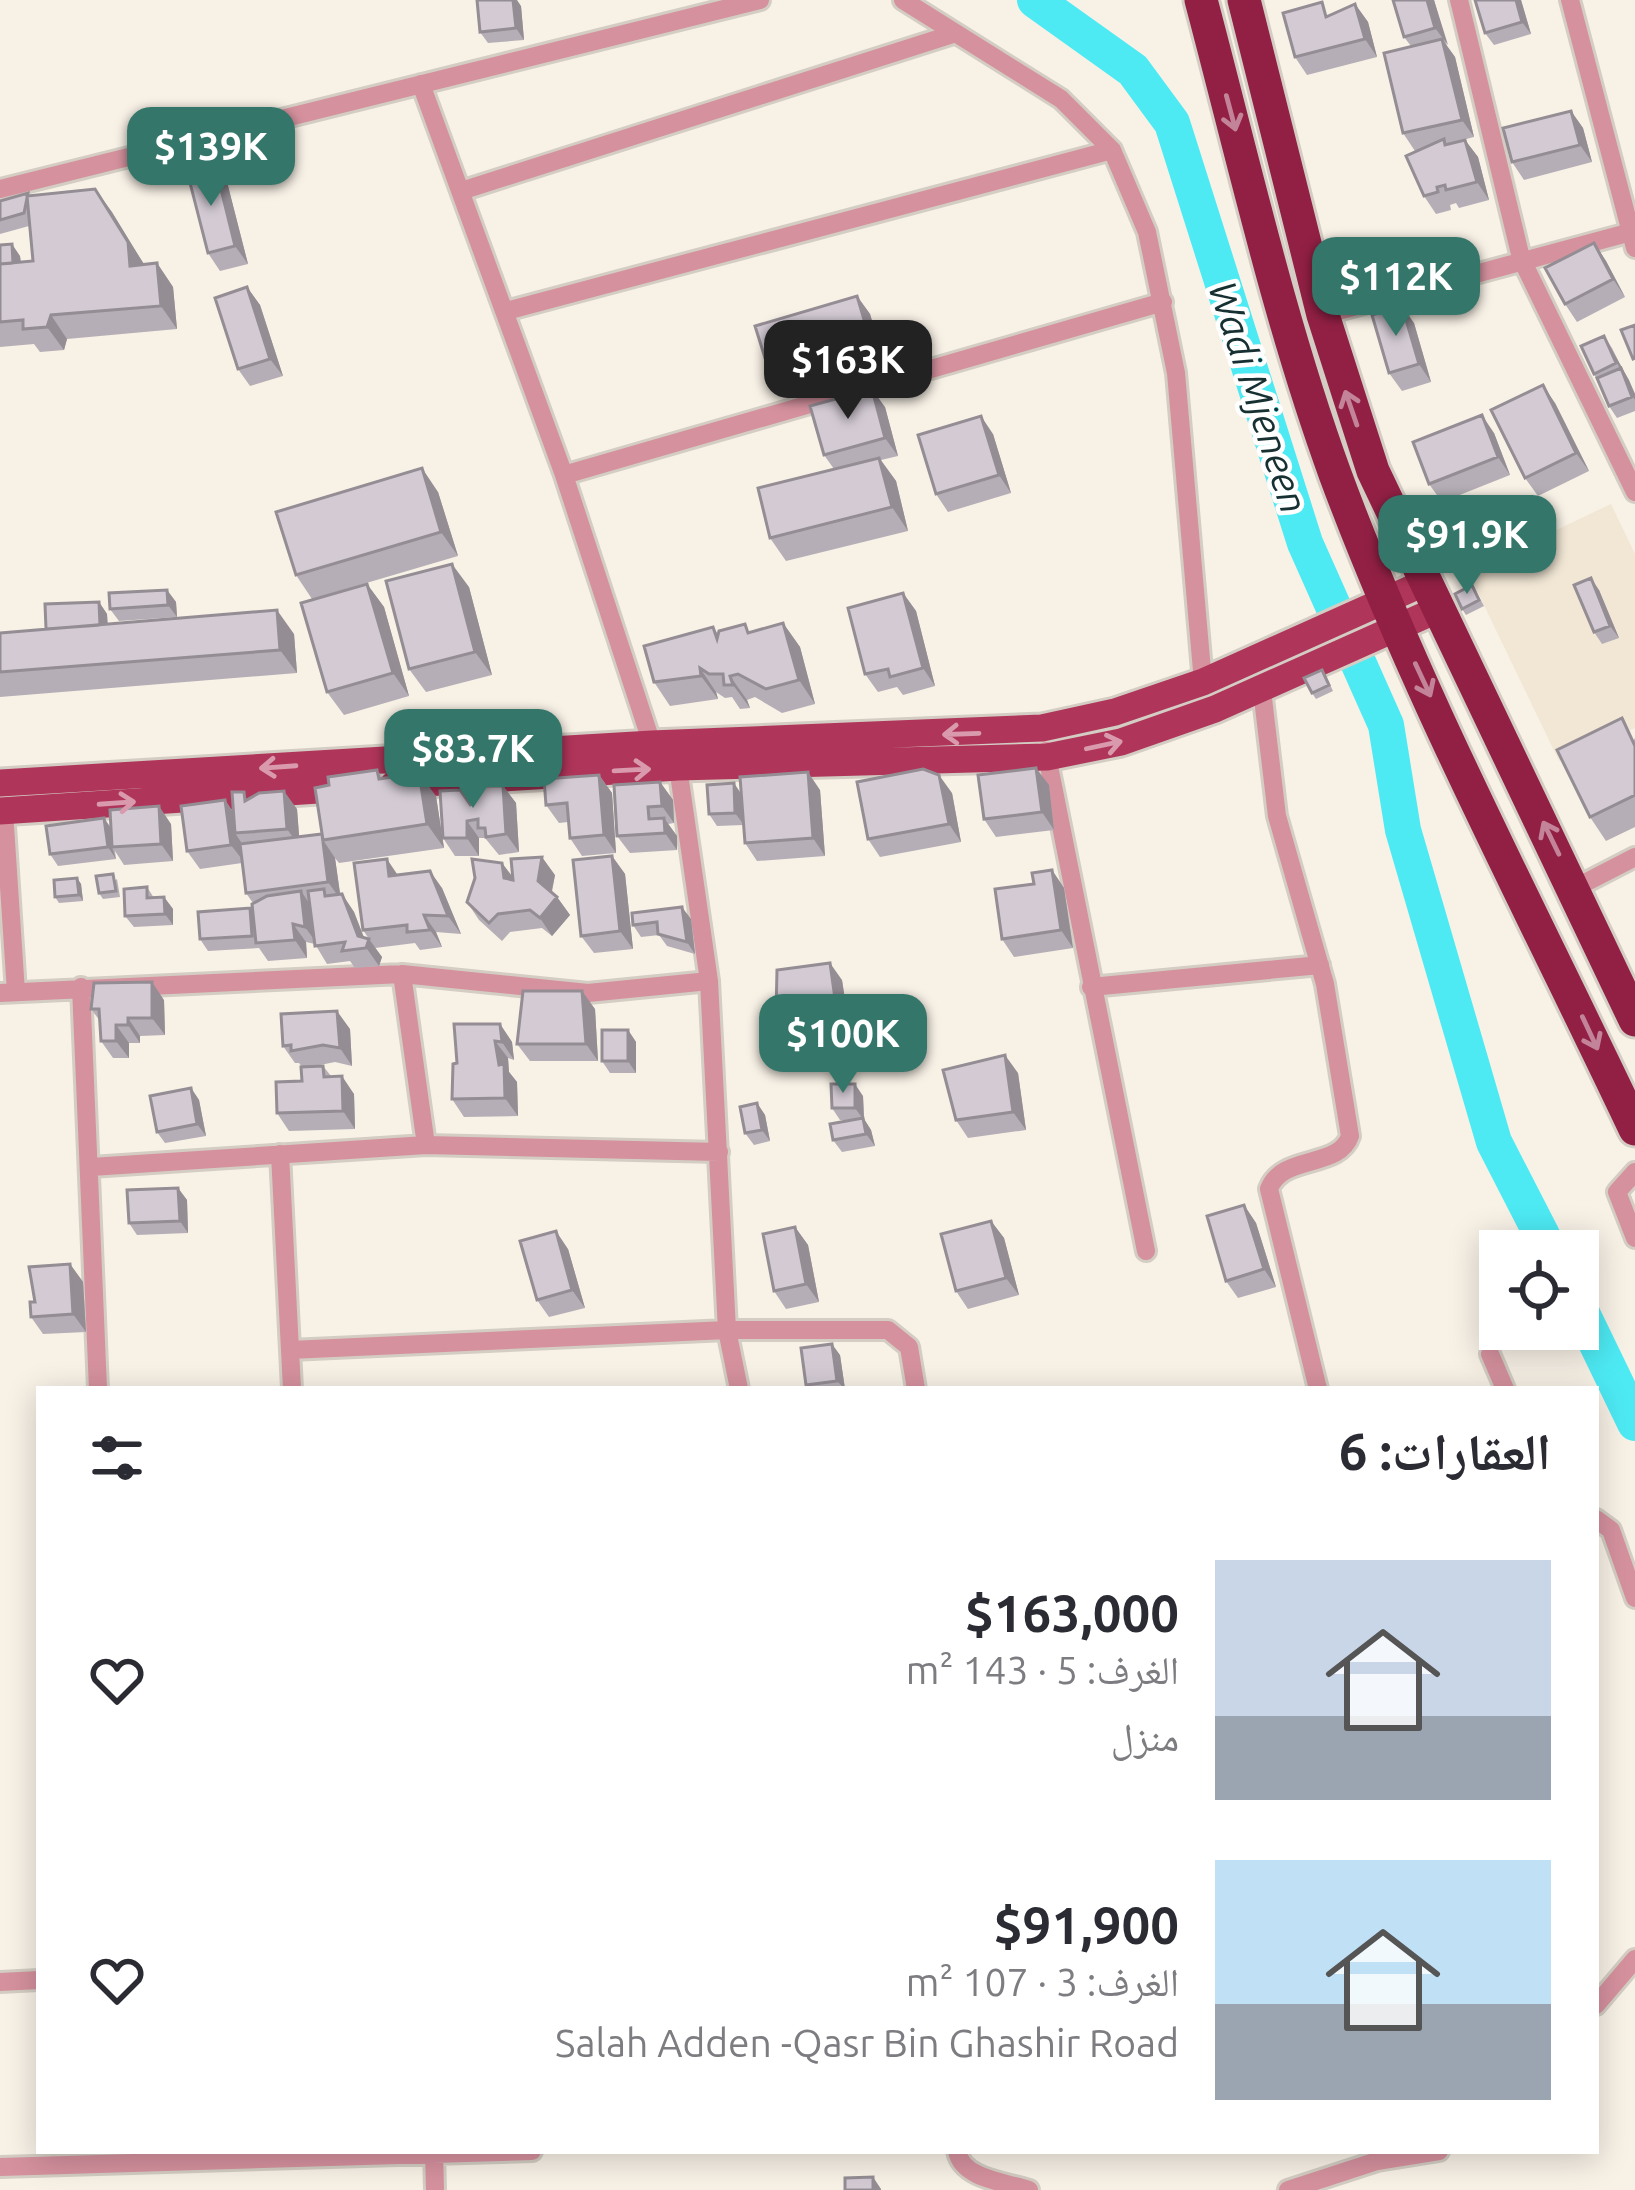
<!DOCTYPE html>
<html lang="ar">
<meta charset="utf-8">
<style>
body{margin:0;font-family:Ubuntu,"Noto Naskh Arabic",sans-serif;background:#f7f7f7;color:#2b2b33;direction:rtl;height:100vh;display:flex;flex-direction:column;font-size:45px;white-space:nowrap}
*{box-sizing:border-box;margin:0}
p{font-size:39px;color:#7c7c81}
.icon{flex:none;width:66px;height:66px;fill:none;stroke:currentColor;stroke-width:2;stroke-linecap:round;stroke-linejoin:round}
.map{position:relative;flex:1;overflow:hidden;direction:ltr}
.drawer{position:absolute;left:36px;top:1386px;width:1563px;height:768px;display:flex;flex-direction:column;background:#fff;border-radius:0px;box-shadow:0 6px 30px #0003;direction:rtl}
.drawer>*{flex:none}
.buttons{position:absolute;left:1479px;top:1230px;display:grid;gap:24px}
.buttons a{display:grid;place-items:center;width:120px;height:120px;border-radius:0px;background:#fff;box-shadow:0 6px 30px #0003;font-size:60px}
.price{position:absolute;translate:-50% -102px;padding:0 27px;border-radius:24px;background:#34776a;color:#fff;font-size:39px;line-height:78px;filter:drop-shadow(0 3px 6px #0008)}
.price::after{content:'';position:absolute;left:50%;top:72px;width:36px;height:27px;margin-left:-18px;background:inherit;clip-path:polygon(0 0,100% 0,50% 100%)}
.price.current{background:#222;color:#fff}
ul{padding:0;list-style:none}
li{display:flex;align-items:center;gap:36px;height:300px;padding:0 48px}
li span{display:grid;place-items:center;flex:none;width:336px;height:240px;border-radius:0px;color:#555}
li>.icon{margin-inline-start:auto}
span .icon{width:144px;height:144px;fill:#fffc;stroke-width:1}
li b{font-size:51px}
h2{display:flex;justify-content:space-between;align-items:center;height:144px;padding:0 48px;font-size:51px}
.map>svg:first-child{display:block}
</style>
<div class="map">
<svg width="1635" height="2190" viewBox="0 0 1635 2190">
<rect width="100%" height="100%" fill="#f8f1e6"/>
<path fill="#f2e7d5" d="M1611,504L1635,554V728L1559,761L1468,572Z"/>
<g fill="none" stroke-linecap="round" stroke-linejoin="round">
<path stroke="#4deaf4" stroke-width="36" d="M1035,0L1133,70L1172,123L1305,543L1386,725L1403,830L1494,1142L1550,1251
M1578,1305L1635,1423"/>
<defs>
<path id="street" d="M903,0L1061,99L1112,150L1147,232L1176,373L1203,682
M1459,0L1521,258L1635,492
M1570,0L1635,248
M421,84L564,475L652,744
M0,189L760,0
M461,191L953,34
M506,311L1112,150
M1323,315L1635,231
M564,475L1163,302
M1262,690L1277,816L1325,984L1350,1136C1339,1169 1282,1154 1269,1189L1318,1389
M1046,751L1146,1251
M678,767L709,981L727,1330L739,1389
M4,811L16,992
M1575,888L1635,857
M402,974L426,1145
M81,987L98,1389
M1091,987L1320,965
M0,993L402,974L588,993L709,981
M280,1154L292,1389
M91,1167L426,1145L719,1152
M1635,1172L1617,1192L1635,1238
M290,1350L727,1330H888L909,1347L916,1389
M1490,1354L1505,1389
M1596,1519L1611,1530L1635,1598
M0,1982L39,1980
M1596,2005L1635,1959
M434,2151L435,2190
M957,2151C962,2179 1005,2182 1029,2190
M0,2167L532,2151
M1288,2190L1377,2161L1439,2151"/>
<path id="primary" d="M0,783L652,744L1042,728L1115,712L1203,682L1426,582
M393,785L678,767L1047,757L1121,742L1215,709L1439,609
M0,811L349,788"/>
<path id="highway" d="M1201,0C1243,158 1279,320 1335,474C1418,698 1533,913 1635,1129
M1244,0L1323,315L1373,471L1635,1020"/>
</defs>
<use href="#street" stroke="#d3cdc3" stroke-width="24"/>
<use href="#primary" stroke="#d3cdc3" stroke-width="33"/>
<use href="#highway" stroke="#d3cdc3" stroke-width="39"/>
<use href="#street" stroke="#d5919e" stroke-width="18"/>
<use href="#primary" stroke="#b0355a" stroke-width="27"/>
<use href="#highway" stroke="#922045" stroke-width="33"/>
</g>
<path fill="#b5aeb6" d="M1393,0H1434L1447,46L1455,57L1474,137L1447,144L1465,140L1478,157L1489,200L1459,208L1456,203L1450,205L1451,210L1436,214L1424,196L1415,151L1403,133L1411,46L1404,37Z
M1475,0H1521L1531,34L1494,45L1485,33Z
M1355,4L1368,22L1377,57L1307,75L1295,57L1331,15Z
M521,6L524,40L488,43L480,32Z
M1571,111L1583,128L1592,162L1524,180L1512,162Z
M215,165L227,182L248,264L220,271L208,253Z
M95,189L144,264L157,263L173,287L177,329L67,339L64,350L40,352L34,344L0,347V245L20,256L21,262L33,261L29,226L0,234V201L29,195Z
M1594,243L1606,261L1625,297L1577,322L1565,304Z
M247,287L260,305L283,376L250,386L238,369Z
M857,296L870,314L881,351L872,354L875,364L782,391L770,374Z
M1414,323L1431,382L1402,391L1389,373Z
M1604,336L1612,348L1635,394V411L1617,418L1609,406L1594,374Z
M1555,403L1589,471L1538,496L1525,478Z
M885,407L898,456L881,460L896,481L908,531L786,561L770,538L834,469L824,455Z
M1494,433L1510,475L1442,502L1429,484Z
M993,434L1011,493L948,512L936,494Z
M438,492L458,556L312,599L296,575Z
M367,584L384,607L409,696L344,715L327,692Z
M469,587L492,675L426,692L409,669Z
M167,590L176,602L177,617L119,621L110,609Z
M1599,590L1619,638L1602,644L1594,632Z
M1476,591L1484,606L1466,615L1462,609Z
M903,593L916,611L935,686L903,695L897,687L878,692L865,674Z
M99,602L107,614L108,624L294,634L297,673L0,697V633L46,629Z
M783,623L800,647L815,704L782,713L755,697L747,700L750,708L740,709L732,697L725,698L716,692L718,699L670,706L654,682L713,627L718,634L751,632Z
M1326,676L1333,691L1316,699L1312,693Z
M1635,738V827L1606,841L1590,817Z
M377,770L383,778L436,796L444,848L339,863L335,858L340,894H342L354,912L364,937L369,939L363,930L397,874L442,888L461,934L436,932L442,947L420,950L415,943L375,948L382,957L379,966L355,968L350,961L327,964L315,944L306,942L307,958L268,961L259,948L208,951L200,939L250,908L253,913V903L246,893L242,863L200,869L187,851L225,800L233,812L249,798L297,809L299,836L322,834L329,785Z
M599,775L612,793L616,853L582,856L570,838L568,822L559,823L546,805Z
M660,782L673,800L674,823L668,824L677,836V850L630,853L617,836Z
M1049,785L1054,830L996,837L984,819Z
M503,786L516,803L519,852L499,855L485,838H479V856H455L443,838L471,806Z
M820,790L825,856L757,861L745,843L743,825L717,826L709,814L741,793Z
M952,793L961,842L880,857L868,839Z
M104,818L111,828L171,824L173,861L124,865L115,851L116,859L58,866L50,854Z
M612,856L625,874L633,949L594,953L581,936Z
M502,863L512,877L555,875L552,892L557,897L570,915L552,936L542,928L510,932L502,941L479,920L467,902Z
M1052,870L1064,888L1073,948L1014,957L1002,939L1034,884Z
M77,878L81,884L83,901L59,903L55,897Z
M117,879L120,897L103,899L99,893Z
M147,887L154,898L164,897L173,909V925L134,927L125,916Z
M691,919L695,954L667,946L659,935L641,937L633,925Z
M842,980L853,1052L799,1059L787,1041L785,1026L776,1014Z
M164,1000L165,1035L140,1036V1043H129V1058H113L101,1041L100,1021L91,1009Z
M595,1009L598,1061H530L517,1044Z
M500,1024L512,1042L514,1060L508,1058L509,1072L517,1082L518,1116L464,1117L452,1099L457,1063Z
M350,1029L352,1066L335,1062L315,1066H323L331,1076L354,1094L355,1129L289,1131L277,1113L302,1081V1067L299,1063H295L283,1046Z
M628,1030L636,1042V1073H610L602,1061Z
M1018,1073L1026,1130L968,1138L956,1120Z
M191,1088L199,1100L206,1136L165,1143L157,1132Z
M863,1096L864,1119L871,1130L875,1146L842,1152L833,1140L851,1120H840L832,1108Z
M757,1103L765,1115L770,1141L754,1145L745,1133Z
M178,1188L187,1200L188,1233L137,1235L129,1223Z
M1244,1205L1256,1223L1276,1287L1238,1298L1226,1281Z
M991,1221L1004,1238L1019,1295L968,1309L956,1291Z
M795,1227L808,1245L819,1302L786,1309L774,1291Z
M568,1249L585,1308L549,1317L537,1300Z
M70,1264L83,1282L86,1332L43,1334L31,1317Z
M840,1355L845,1389H809L806,1385Z"/>
<path fill="#948d94" d="M513,0H517L521,6L524,40L516,28Z
M1427,0H1434L1448,45L1435,28Z
M1516,0H1521L1531,34L1522,22Z
M1355,4L1368,22L1377,57L1365,39Z
M1442,39L1455,57L1474,137L1462,120Z
M1571,111L1583,128L1592,162L1580,145Z
M1465,140L1478,157L1489,200L1477,182Z
M215,165L227,182L248,264L235,246Z
M95,189L112,212L145,266H130Z
M1594,243L1606,261L1625,297L1613,279Z
M12,244L20,256L23,287L14,275Z
M157,263L173,287L177,329L161,306Z
M247,287L260,305L283,376L270,359Z
M857,296L870,314L881,351L868,333Z
M1402,306L1414,323L1431,382L1419,364Z
M51,315L67,339L64,350L47,327Z
M859,336L872,354L875,364L862,346Z
M1604,336L1629,380L1635,394V400Z
M1543,385L1555,403L1589,471L1576,453Z
M872,389L885,407L898,456L885,438Z
M1482,415L1494,433L1510,475L1498,457Z
M981,416L993,434L1011,493L999,475Z
M879,458L896,481L908,531L892,507Z
M422,468L438,492L458,556L441,532Z
M452,564L469,587L492,675L475,652Z
M1591,578L1599,590L1619,638L1610,626Z
M367,584L384,607L409,696L393,673Z
M167,590L176,602L177,617L168,605Z
M903,593L916,611L935,686L923,668Z
M99,602L107,614L108,644L100,632Z
M277,610L294,634L297,673L280,650Z
M783,623L800,647L815,704L799,680Z
M700,668L716,692L718,699L701,676Z
M730,676L747,700L750,708L733,685Z
M1036,768L1049,785L1054,830L1042,812Z
M808,772L820,790L825,856L813,838Z
M419,773L436,796L444,848L427,824Z
M599,775L612,793L616,853L604,835Z
M939,775L952,793L961,842L949,824Z
M660,782L673,800L674,823L662,806Z
M734,783L742,795L744,825L735,813Z
M503,786L516,803L519,852L506,834Z
M284,791L297,809L300,847L287,829Z
M225,800L237,818L235,833L241,842L244,862L231,845Z
M159,806L171,824L173,861L161,844Z
M104,818L112,830V847L116,859L108,847Z
M664,818L677,836V850L665,833Z
M467,821L479,838V856L467,838Z
M323,840L335,858L341,900L328,882Z
M612,856L625,874L633,949L620,931Z
M542,857L555,875L550,899L538,881Z
M387,859L399,877L389,876Z
M502,863L515,880L504,878Z
M1052,870L1064,888L1073,948L1061,930Z
M430,871L442,888L461,934L448,916Z
M77,878L81,884L83,901L79,895Z
M301,891L313,909L318,945L305,927Z
M342,894L354,912L367,946L369,939L382,957L379,966L358,936Z
M164,897L173,909V925L165,914Z
M557,897L570,915L552,936L540,918Z
M682,907L691,919L695,954L687,942Z
M424,915L436,932L442,947L430,930Z
M293,924L306,942L307,958L295,940Z
M830,963L842,980L853,1052L840,1034Z
M152,982L164,1000L165,1035L152,1018Z
M582,991L595,1009L598,1061L586,1044Z
M337,1011L350,1029L352,1066L340,1048Z
M128,1018L140,1036V1043L128,1025Z
M500,1024L512,1042L514,1060L502,1042Z
M116,1025L129,1043V1058L116,1041Z
M628,1030L636,1042V1073L628,1061Z
M495,1041L508,1058L509,1072L517,1082L518,1116L505,1098Z
M1005,1055L1018,1073L1026,1130L1013,1112Z
M342,1076L354,1094L355,1129L343,1111Z
M855,1084L863,1096L864,1119L871,1130L875,1146L866,1134L863,1119L855,1108Z
M191,1088L199,1100L206,1136L197,1124Z
M757,1103L765,1115L770,1141L762,1130Z
M178,1188L187,1200L188,1233L180,1221Z
M1244,1205L1256,1223L1276,1287L1264,1269Z
M991,1221L1004,1238L1019,1295L1006,1278Z
M795,1227L808,1245L819,1302L806,1284Z
M556,1231L568,1249L585,1308L572,1290Z
M70,1264L83,1282L86,1332L73,1314Z
M832,1344L840,1355L845,1389L837,1381Z
M873,2177L881,2189V2190H873Z"/>
<path fill="#d3cad4" stroke="#948d94" stroke-width="3" d="M477,0H513L516,28L480,32Z
M1393,0H1427L1435,28L1404,37Z
M1475,0H1516L1522,22L1485,33Z
M1322,2L1326,17L1355,4L1365,39L1295,57L1283,13Z
M1442,39L1462,120L1403,133L1384,53Z
M1571,111L1580,145L1512,162L1503,128Z
M1444,139L1445,145L1465,140L1477,182L1446,190L1445,185L1437,187L1438,192L1424,196L1406,156Z
M215,165L235,246L208,253L187,171Z
M95,189L128,242L130,266L157,263L161,306L51,315L47,327L23,329V320L0,322V264L33,261L27,196Z
M28,193L24,213L0,220V201Z
M1594,243L1613,279L1565,304L1545,268Z
M12,244L13,263L0,264V245Z
M247,287L270,359L238,369L215,298Z
M857,296L868,333L859,336L862,346L770,374L755,326Z
M1402,306L1419,364L1389,373L1372,315Z
M1635,325V358L1633,359L1621,330Z
M1604,336L1616,363L1594,374L1581,346Z
M1621,368L1632,397L1609,406L1597,378Z
M1543,385L1576,453L1525,478L1491,410Z
M872,389L885,438L824,455L810,406Z
M1482,415L1498,457L1429,484L1413,442Z
M981,416L999,475L936,494L918,435Z
M879,458L892,507L770,538L758,488Z
M422,468L441,532L296,575L276,512Z
M452,564L475,652L409,669L386,581Z
M1591,578L1610,626L1594,632L1574,585Z
M367,584L393,673L327,692L301,603Z
M1472,585L1479,600L1462,609L1455,594Z
M167,590L168,605L110,609L109,593Z
M903,593L923,668L890,677L888,669L865,674L848,608Z
M99,602L100,625L46,629L45,604Z
M277,610L280,650L0,672V633Z
M783,623L799,680L766,689L738,674L730,676L733,685H724L723,674H709L700,668L701,676L654,682L644,646L713,627L717,639L719,631L745,624L748,633Z
M1322,670L1329,685L1312,693L1304,678Z
M1622,718L1635,746V795L1590,817L1557,750Z
M1036,768L1042,812L984,819L978,775Z
M923,769L939,775L949,824L868,839L857,782Z
M377,770L379,779L419,773L427,824L323,840L315,788L329,785L328,777Z
M808,772L813,838L745,843L740,777Z
M599,775L604,835L570,838L567,803L546,805L544,779Z
M660,782L662,806L648,807L649,819L664,818L665,833L617,836L614,785Z
M734,783L735,813L709,814L707,785Z
M472,786H503L506,834L486,837L485,828H478V819L467,821V838H443L440,791L460,790L471,806L466,795Z
M284,791L287,829L235,833L232,792H244L245,801L259,793Z
M225,800L231,845L187,851L181,806Z
M159,806L161,844L112,847L110,810Z
M104,818L108,847L50,854L46,826Z
M322,834L328,882L246,893L240,844Z
M612,856L620,931L581,936L573,860Z
M542,857L538,881L557,897L540,918L530,910L498,914L489,923L467,902L475,878L472,859L502,863L504,878L513,880L511,859Z
M387,859L389,876L430,871L448,916L424,915L430,930L407,932V925L363,930L354,863Z
M1052,870L1061,930L1002,939L995,889L1034,884L1032,873Z
M113,874L116,891L99,893L96,876Z
M77,878L79,895L55,897L54,880Z
M147,887V898L164,897L165,914L125,916L124,889Z
M324,889L325,896L342,894L358,936L369,939L366,948L342,951L345,942L315,946L308,891Z
M301,891L305,927L293,924L295,940L256,943L252,904L267,896Z
M682,907L687,942L658,934L657,922L633,925L632,913Z
M250,908L252,936L200,939L198,912Z
M830,963L840,1034L787,1041L783,1016L776,1014L777,970Z
M152,982V1018H128V1025H116V1041H101L99,1009H91L94,983Z
M523,991H582L586,1044H517Z
M337,1011L340,1048L323,1045L291,1051V1045L283,1046L281,1014Z
M454,1024H500L502,1042L495,1041L499,1065L504,1064L505,1098L452,1099L453,1064L457,1063Z
M602,1030H628V1061H602Z
M1005,1055L1013,1112L956,1120L943,1070Z
M323,1066L324,1077L342,1076L343,1111L277,1113L276,1082L302,1081L301,1067Z
M831,1084H855V1108H832Z
M191,1088L197,1124L157,1132L150,1096Z
M757,1103L762,1130L745,1133L740,1107Z
M863,1118L866,1134L833,1140L830,1124Z
M178,1188L180,1221L129,1223L127,1190Z
M1244,1205L1264,1269L1226,1281L1207,1216Z
M991,1221L1006,1278L956,1291L941,1234Z
M795,1227L806,1284L774,1291L763,1234Z
M556,1231L572,1290L537,1300L520,1241Z
M70,1264L73,1314L31,1317L30,1302H35L29,1267Z
M832,1344L837,1381L806,1385L801,1348Z
M873,2177V2190H845V2178Z"/>
<defs><path id="oneway-shaft" d="M-6 0H5M1.5-3L5.5 0L1.5 3" fill="none" stroke-width="1.6" stroke-linecap="round" stroke-linejoin="round" transform="scale(3)"/></defs>
<g stroke="#c38499">
<use href="#oneway-shaft" transform="translate(1231 113) rotate(75)"/>
<use href="#oneway-shaft" transform="translate(1351 408) rotate(-109)"/>
<use href="#oneway-shaft" transform="translate(1423 680) rotate(65)"/>
<use href="#oneway-shaft" transform="translate(1551 838) rotate(-116)"/>
<use href="#oneway-shaft" transform="translate(1590 1033) rotate(65)"/>
</g>
<g stroke="#d89aac">
<use href="#oneway-shaft" transform="translate(961 734) rotate(178)"/>
<use href="#oneway-shaft" transform="translate(1104 745) rotate(-12)"/>
<use href="#oneway-shaft" transform="translate(278 767) rotate(176)"/>
<use href="#oneway-shaft" transform="translate(632 770) rotate(-3)"/>
<use href="#oneway-shaft" transform="translate(117 803) rotate(-4)"/>
</g>
<g text-anchor="middle" dominant-baseline="central" stroke-width="9" stroke-linejoin="round" paint-order="stroke">
<g font-size="39" font-style="italic" fill="#173032" stroke="#fff">
<text transform="translate(1259 397) rotate(72)">Wadi Mjeneen</text>
</g>
</g>
</svg>
<div class="buttons">
<a><svg class="icon" aria-label="locate" viewBox="0 0 24 24"><circle cx="12" cy="12" r="6"/><path d="M12 2v4M12 18v4M2 12h4M18 12h4"/></svg></a>
</div>
<b class="price" style="left:211px;top:209px">$139K</b>
<b class="price" style="left:1396px;top:339px">$112K</b>
<b class="price current" style="left:848px;top:422px">$163K</b>
<b class="price" style="left:1467px;top:597px">$91.9K</b>
<b class="price" style="left:473px;top:811px">$83.7K</b>
<b class="price" style="left:843px;top:1096px">$100K</b>
<section class="drawer">
<h2>العقارات: 6<svg class="icon" aria-label="filters" viewBox="0 0 24 24"><path d="M4 7h16M4 17h16"/><circle cx="9" cy="7" r="2"/><circle cx="15" cy="17" r="2"/></svg></h2>
<ul>
<li><span style="background:linear-gradient(#c9d6e8 65%,#9aa5b1 0)"><svg class="icon" aria-label="home" viewBox="0 0 24 24"><path d="M3 11l9-7 9 7M6 9v11h12V9"/></svg></span><div><b>$163,000</b><p>الغرف: 5 · 143 m²</p><p>منزل</p></div><svg class="icon" aria-label="heart" viewBox="0 0 24 24"><path d="M12 20l-8-8c-3-5 5-10 8-4 3-6 11-1 8 4z"/></svg></li>
<li><span style="background:linear-gradient(#bfe0f5 60%,#9aa5b1 0)"><svg class="icon" aria-label="home" viewBox="0 0 24 24"><path d="M3 11l9-7 9 7M6 9v11h12V9"/></svg></span><div><b>$91,900</b><p>الغرف: 3 · 107 m²</p><p>Salah Adden -Qasr Bin Ghashir Road</p></div><svg class="icon" aria-label="heart" viewBox="0 0 24 24"><path d="M12 20l-8-8c-3-5 5-10 8-4 3-6 11-1 8 4z"/></svg></li>
</ul>
</section>
</div>
